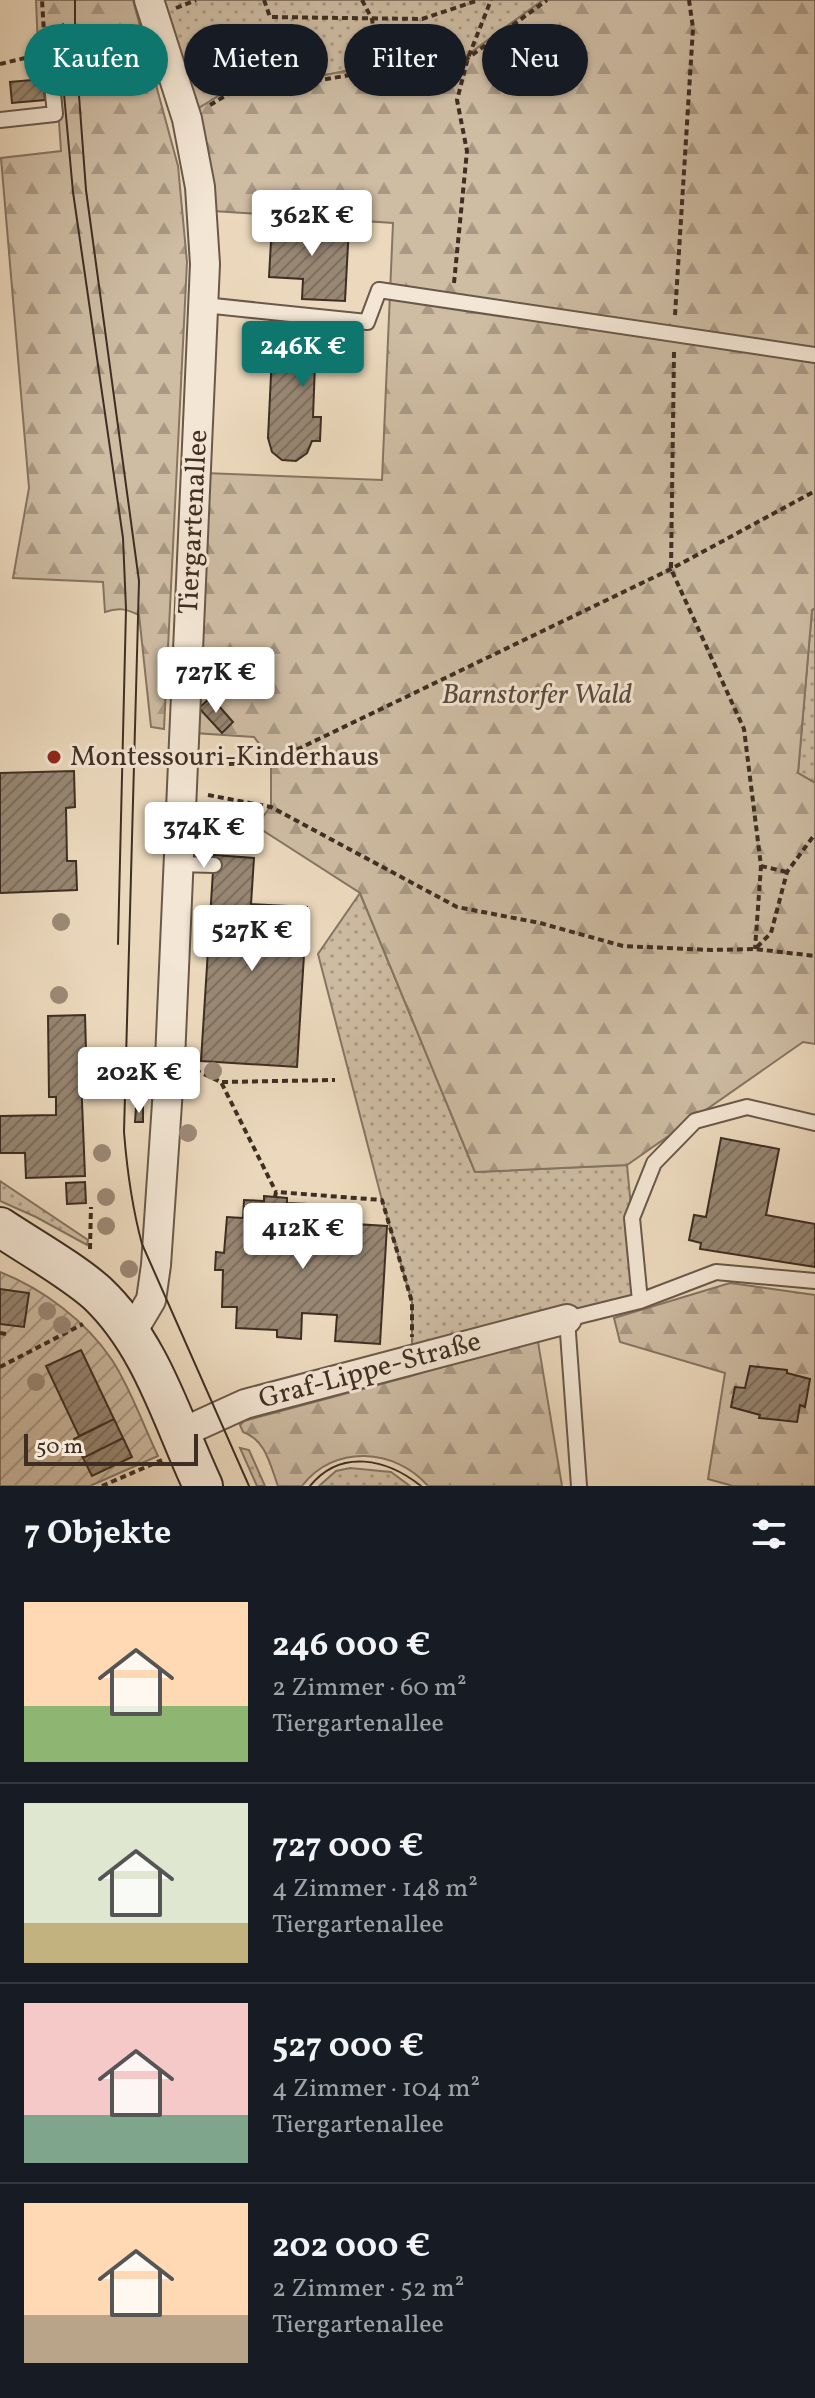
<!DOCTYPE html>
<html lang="de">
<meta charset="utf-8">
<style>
body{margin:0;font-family:Vollkorn,serif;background:#20242c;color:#f1f3f6;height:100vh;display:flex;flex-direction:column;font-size:30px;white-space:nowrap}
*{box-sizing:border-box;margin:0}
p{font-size:26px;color:#9ea1a6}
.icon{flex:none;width:44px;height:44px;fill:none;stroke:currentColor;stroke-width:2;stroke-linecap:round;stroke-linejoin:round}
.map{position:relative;height:1486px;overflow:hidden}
.details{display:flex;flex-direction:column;background:#171b24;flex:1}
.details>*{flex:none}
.hud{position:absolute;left:24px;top:24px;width:768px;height:72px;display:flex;gap:16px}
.scale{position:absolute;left:24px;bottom:20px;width:174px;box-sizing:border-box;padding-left:8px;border:4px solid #3e2e23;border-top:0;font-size:22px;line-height:28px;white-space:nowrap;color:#3e2e23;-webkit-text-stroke:6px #f3e6d4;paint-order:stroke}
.price{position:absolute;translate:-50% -68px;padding:0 18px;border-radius:8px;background:#fff;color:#222;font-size:26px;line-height:52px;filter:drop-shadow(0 2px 4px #0008)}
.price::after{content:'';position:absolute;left:50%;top:48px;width:24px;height:18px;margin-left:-12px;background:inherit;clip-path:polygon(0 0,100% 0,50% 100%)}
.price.selected{background:#0f766e;color:#fff}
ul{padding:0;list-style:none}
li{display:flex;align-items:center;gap:24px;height:200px;padding:0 24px}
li+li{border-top:2px solid #363941}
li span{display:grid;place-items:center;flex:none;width:224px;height:160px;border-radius:0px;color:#555}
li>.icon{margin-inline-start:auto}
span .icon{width:96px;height:96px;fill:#fffc;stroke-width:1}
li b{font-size:34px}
h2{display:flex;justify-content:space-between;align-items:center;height:96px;padding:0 24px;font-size:34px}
.chip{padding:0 28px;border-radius:36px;background:#171b24;box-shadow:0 2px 6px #0004;font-size:28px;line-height:72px}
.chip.selected{background:#0f766e;color:#fff}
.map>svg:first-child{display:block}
</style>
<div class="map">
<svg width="815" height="1486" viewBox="0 0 815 1486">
<defs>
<pattern id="grass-dots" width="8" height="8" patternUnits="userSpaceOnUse" patternTransform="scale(2)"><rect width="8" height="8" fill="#cebca3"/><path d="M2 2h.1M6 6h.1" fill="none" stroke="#a99984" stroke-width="1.8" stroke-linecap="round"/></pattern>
<pattern id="forest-firs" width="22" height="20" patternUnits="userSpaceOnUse" patternTransform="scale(2)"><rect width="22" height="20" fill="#cebca3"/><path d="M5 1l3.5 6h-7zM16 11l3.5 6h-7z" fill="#a99984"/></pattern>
<pattern id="garden-furrows" width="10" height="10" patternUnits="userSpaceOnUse" patternTransform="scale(2)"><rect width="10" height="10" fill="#cebca3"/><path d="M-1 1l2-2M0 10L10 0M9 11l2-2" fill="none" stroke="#a99984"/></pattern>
<pattern id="building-hatch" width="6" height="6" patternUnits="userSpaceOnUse" patternTransform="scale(2)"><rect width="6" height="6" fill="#988773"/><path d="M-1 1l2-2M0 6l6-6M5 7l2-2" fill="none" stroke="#7d6f5e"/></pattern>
</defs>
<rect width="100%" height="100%" fill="#ecd9bd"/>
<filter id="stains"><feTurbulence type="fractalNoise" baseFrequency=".0025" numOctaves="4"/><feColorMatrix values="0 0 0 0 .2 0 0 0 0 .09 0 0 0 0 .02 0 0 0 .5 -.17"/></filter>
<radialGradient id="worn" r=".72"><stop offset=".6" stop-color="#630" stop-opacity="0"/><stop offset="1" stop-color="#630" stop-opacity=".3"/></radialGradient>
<path fill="url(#grass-dots)" stroke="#867563" stroke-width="2" d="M153,0H543L466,56L376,65L275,85L234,87L194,111Z
M815,609V783L798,773L812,610Z
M360,893L475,1172L627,1165L640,1301L412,1359V1302L382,1200L318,954Z
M0,1181L88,1240L87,1245L36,1217L0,1201Z
M240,1448L249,1450L265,1486H257Z
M350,1468L391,1472L410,1486H319L336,1471Z"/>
<path fill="url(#forest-firs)" stroke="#867563" stroke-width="2" d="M36,0H133L178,166L187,262L164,729L151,727L139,615C126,609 119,607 105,612L103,582L13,578L29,488L1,158L61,151L55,64L38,47Z
M543,0H815V608L812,610L798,773L815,783V1044L803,1042L627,1165L475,1172L360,893L256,826L271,806V759L254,737L194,733L205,473L382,480L393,223L213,211L194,111L233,87L275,85L376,65L466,56Z
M730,1283L815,1295V1486H733L708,1479L725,1373L620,1342L614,1318Z
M537,1336L562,1486H428C395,1448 334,1444 302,1486H278C270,1465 266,1440 243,1432L240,1425L244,1421L411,1376Z"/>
<path fill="url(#garden-furrows)" stroke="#867563" stroke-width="2" d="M0,1272C43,1289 86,1321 112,1360C131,1389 143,1425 158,1456L90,1486H0Z"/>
<path fill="url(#building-hatch)" stroke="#3e2e23" stroke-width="2" d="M43,79L45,100L12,103L10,82Z
M272,223L349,226L345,301L302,299L303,279L269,277Z
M303,327L356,329L355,366L315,364L313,417H321L320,441H312L307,453L296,461L282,460L272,452L268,438L272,354L300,355Z
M211,697L233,722L222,733L199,708Z
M74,771L75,807L66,808L67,861H76L77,890L0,893V773Z
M214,855L254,858L251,904L307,907L297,1067L201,1061Z
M85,1015L86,1051H80L85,1176L26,1178L25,1153H0V1116L56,1115V1097H49L48,1016Z
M136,1107H143V1122H135Z
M721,1138L779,1149L766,1215L815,1224V1267L700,1249L701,1243L689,1240L694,1215L706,1217Z
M85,1182L86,1203L67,1204L66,1183Z
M264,1196L287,1198V1203L307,1204L306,1221L387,1226L380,1344L335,1341L337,1315L302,1313L301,1339L277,1337V1330L236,1328L237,1307H222L223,1270H215L216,1252L224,1253L227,1217L243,1218L244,1200L264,1201Z
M0,1289L29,1293L24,1327L0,1324Z
M81,1350L114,1419L79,1436L46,1366Z
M750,1366L787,1370V1373L810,1379L805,1407L800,1405L797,1422L759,1418L760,1415L731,1407L735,1387L745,1388Z
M114,1419L123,1438L83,1458L74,1439Z
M123,1438L132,1457L92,1476L83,1458Z"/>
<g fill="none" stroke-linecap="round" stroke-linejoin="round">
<defs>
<path id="service" d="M0,120L55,114L52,84
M204,305L367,322L379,290L815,355
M178,864L214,865
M640,1301L632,1218L654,1163L695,1121L747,1107L815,1123
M579,1486L567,1319L640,1301L716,1272L815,1281"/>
<path id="minor" d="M132,1332L151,1300L156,1265L170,1059L205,264L200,187L187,119L149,0
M179,1434L245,1404L567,1319"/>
<path id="secondary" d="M0,1227C30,1247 71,1270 97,1293C152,1345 172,1420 203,1486"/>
</defs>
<use href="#service" stroke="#6a594a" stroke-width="18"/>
<use href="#minor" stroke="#6a594a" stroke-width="32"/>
<use href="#secondary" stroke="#3e2e23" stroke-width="42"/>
<path stroke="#3e2e23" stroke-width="4" stroke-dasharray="6 4" stroke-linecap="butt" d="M264,0L270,17L422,19L479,0
M362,0L372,19L379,70
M176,8L196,0
M0,64L25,58L45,50L42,0
M210,105L235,90L275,88L379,70L468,58L547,0
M454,283L467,151L457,100L468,58L491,0
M675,315L693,28L689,0
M674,352L671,569L744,729L761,866L755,949
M209,765L254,763L294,751L671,569L815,491
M208,795L271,807L457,907L540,923L623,946L711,950L755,949L815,956
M761,866L787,872
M757,947L771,933L787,872L815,834
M195,1070L221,1082L276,1192
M222,1082L335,1080
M275,1197L276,1192L382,1200L412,1302V1337
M90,1249L91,1207
M0,1333L6,1334
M0,1367L83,1324
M102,1486L162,1460"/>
<use href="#service" stroke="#f3e6d4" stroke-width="14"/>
<use href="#minor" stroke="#f3e6d4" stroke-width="28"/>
<use href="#secondary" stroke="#f3e6d4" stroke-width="38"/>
<path stroke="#3e2e23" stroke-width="2" d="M75,0V42L86,190L139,581L124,1132C127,1170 132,1207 142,1244L249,1486
M63,24V83L73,192L123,538L126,609L118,944
M310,1486C341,1448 387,1459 421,1486"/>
</g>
<g fill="#9c8a77">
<circle cx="61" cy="922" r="9"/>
<circle cx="59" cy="995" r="9"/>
<circle cx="213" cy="1071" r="9"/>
<circle cx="188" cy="1133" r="9"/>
<circle cx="102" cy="1153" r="9"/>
<circle cx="106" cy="1197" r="9"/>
<circle cx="106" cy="1226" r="9"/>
<circle cx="129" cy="1269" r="9"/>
<circle cx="47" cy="1311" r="9"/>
<circle cx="62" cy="1325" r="9"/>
<circle cx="36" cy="1382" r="9"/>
</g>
<circle fill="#8f2418" stroke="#f3e6d4" stroke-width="3" cx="54" cy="757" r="8"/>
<g text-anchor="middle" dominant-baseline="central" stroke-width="6" stroke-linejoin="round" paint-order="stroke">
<g font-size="28" fill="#3e2e23" stroke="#f3e6d4">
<text transform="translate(194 522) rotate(-87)">Tiergartenallee</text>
<text transform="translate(370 1371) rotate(-15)">Graf-Lippe-Straße</text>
</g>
<g font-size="28" font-style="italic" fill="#5b4a3d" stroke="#f3e6d4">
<text x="537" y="695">Barnstorfer Wald</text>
</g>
<g font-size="28" fill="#3e2e23" stroke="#f3e6d4" text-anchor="start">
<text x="70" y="757">Montessouri-Kinderhaus</text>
</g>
</g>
<rect width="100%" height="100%" filter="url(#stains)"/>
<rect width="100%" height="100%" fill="url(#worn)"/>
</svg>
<div class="scale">50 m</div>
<b class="price" style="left:312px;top:258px">362K €</b>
<b class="price selected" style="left:303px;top:389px">246K €</b>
<b class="price" style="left:216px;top:715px">727K €</b>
<b class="price" style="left:204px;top:870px">374K €</b>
<b class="price" style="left:252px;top:973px">527K €</b>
<b class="price" style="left:139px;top:1115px">202K €</b>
<b class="price" style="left:303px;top:1271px">412K €</b>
<div class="hud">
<a class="chip selected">Kaufen</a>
<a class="chip">Mieten</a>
<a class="chip">Filter</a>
<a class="chip">Neu</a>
</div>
</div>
<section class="details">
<h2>7 Objekte<svg class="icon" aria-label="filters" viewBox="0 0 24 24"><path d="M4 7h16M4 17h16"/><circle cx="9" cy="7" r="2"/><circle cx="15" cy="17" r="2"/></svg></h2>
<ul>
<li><span style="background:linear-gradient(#ffd9b3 65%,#8fb573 0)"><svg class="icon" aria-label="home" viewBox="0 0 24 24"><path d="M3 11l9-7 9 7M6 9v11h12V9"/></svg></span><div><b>246 000 €</b><p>2 Zimmer · 60 m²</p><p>Tiergartenallee</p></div></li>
<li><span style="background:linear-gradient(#dfe7d0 75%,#c2b280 0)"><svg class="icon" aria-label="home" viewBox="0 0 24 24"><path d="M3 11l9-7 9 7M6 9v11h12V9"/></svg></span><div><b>727 000 €</b><p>4 Zimmer · 148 m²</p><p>Tiergartenallee</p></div></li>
<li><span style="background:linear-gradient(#f6c9c9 70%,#7fa58c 0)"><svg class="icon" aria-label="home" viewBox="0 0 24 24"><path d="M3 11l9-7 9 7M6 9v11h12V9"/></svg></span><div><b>527 000 €</b><p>4 Zimmer · 104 m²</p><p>Tiergartenallee</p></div></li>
<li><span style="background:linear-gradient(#ffd9b3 70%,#b9a48a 0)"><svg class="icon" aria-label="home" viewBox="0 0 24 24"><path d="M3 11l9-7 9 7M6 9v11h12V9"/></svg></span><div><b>202 000 €</b><p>2 Zimmer · 52 m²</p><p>Tiergartenallee</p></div></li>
</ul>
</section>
